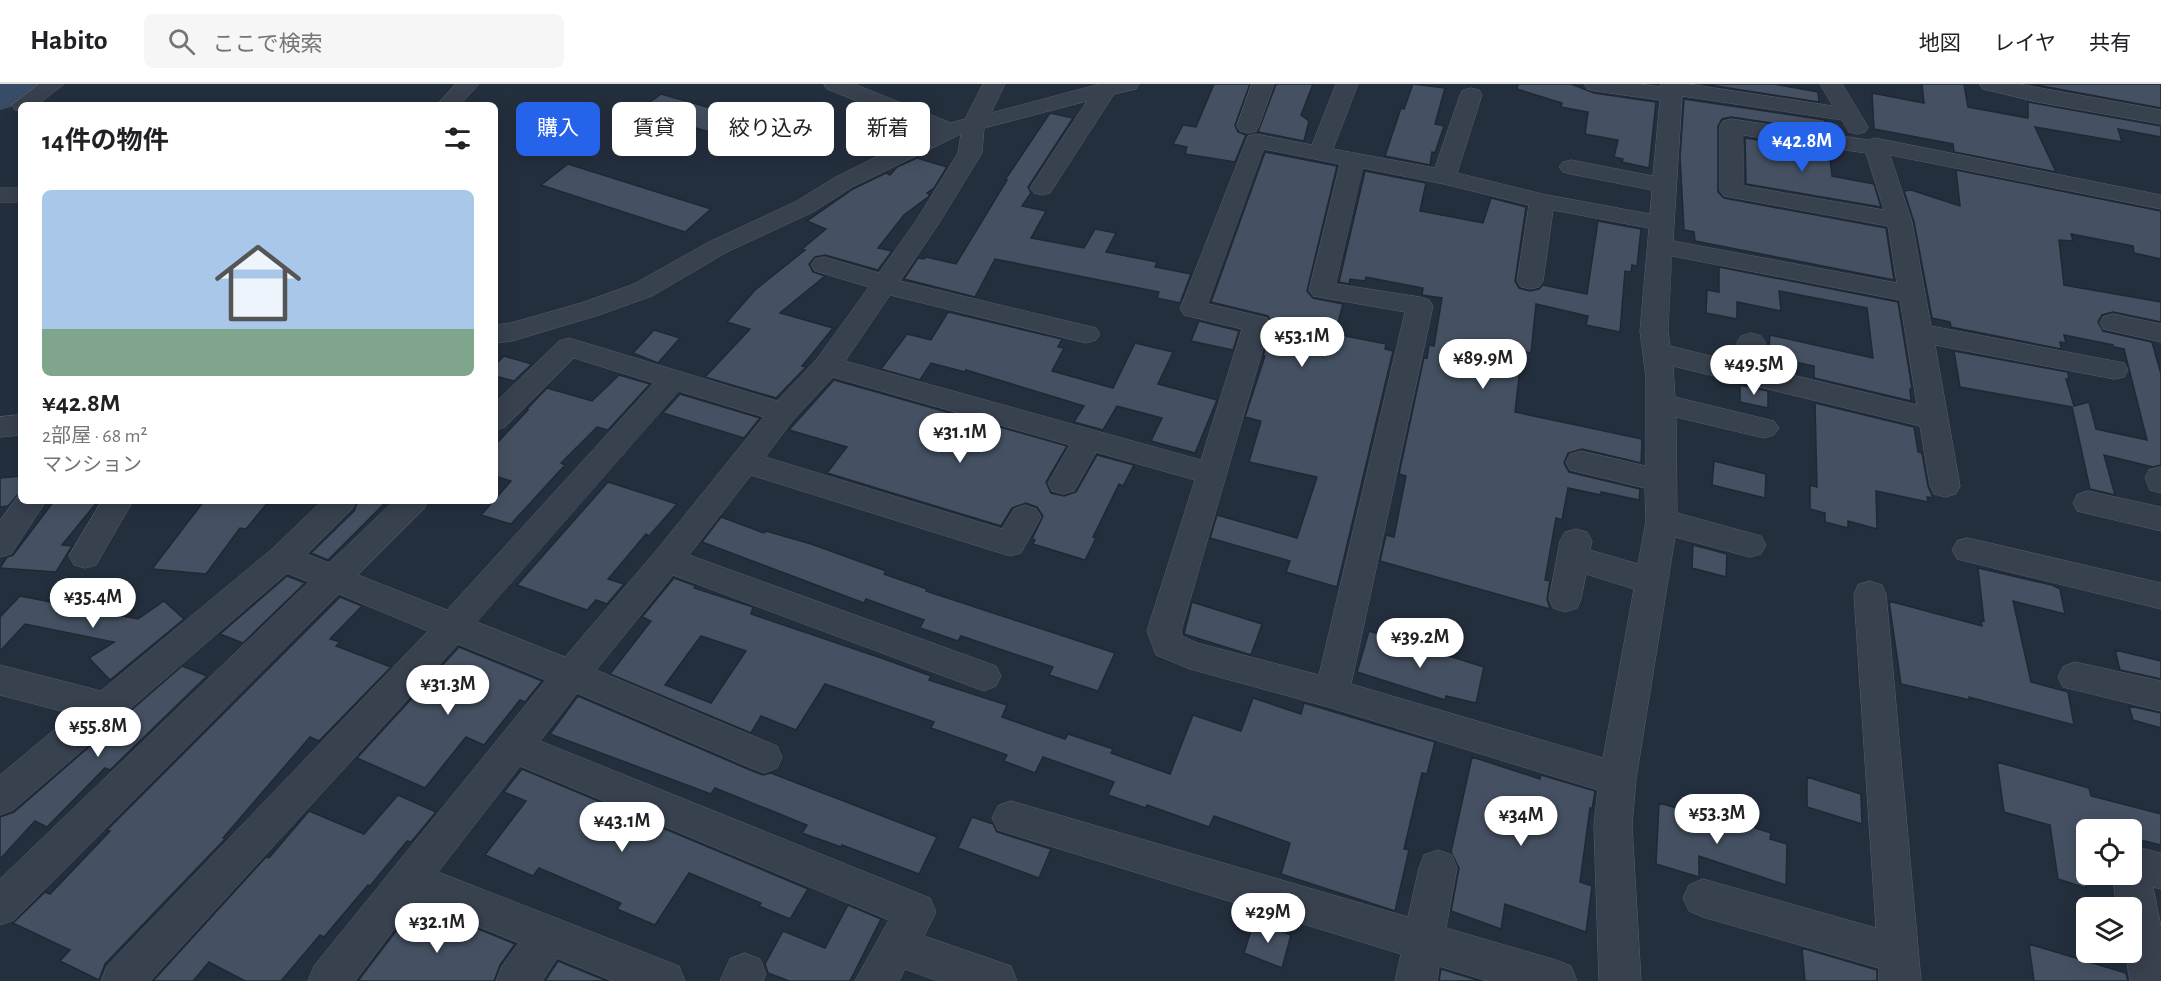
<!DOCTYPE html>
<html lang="ja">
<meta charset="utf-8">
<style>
body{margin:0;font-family:"Alegreya Sans","Noto Sans JP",sans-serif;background:#f6f6f6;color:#202124;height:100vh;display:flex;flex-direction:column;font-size:22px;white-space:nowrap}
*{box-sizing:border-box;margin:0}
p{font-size:20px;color:#757577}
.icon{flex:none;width:33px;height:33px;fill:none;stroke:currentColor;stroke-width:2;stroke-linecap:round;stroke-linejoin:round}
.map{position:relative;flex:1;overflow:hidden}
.panel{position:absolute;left:18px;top:18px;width:480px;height:402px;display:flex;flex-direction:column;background:#fff;border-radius:9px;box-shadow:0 3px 15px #0003}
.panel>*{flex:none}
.banner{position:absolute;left:516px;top:18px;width:570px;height:54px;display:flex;gap:12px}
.buttons{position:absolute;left:2076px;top:735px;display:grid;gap:12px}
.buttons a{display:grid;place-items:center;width:66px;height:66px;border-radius:9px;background:#fff;box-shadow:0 3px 15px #0003;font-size:30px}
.price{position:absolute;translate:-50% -51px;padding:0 14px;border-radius:21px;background:#fff;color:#222;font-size:20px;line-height:39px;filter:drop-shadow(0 2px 3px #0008)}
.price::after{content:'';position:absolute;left:50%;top:36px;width:18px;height:14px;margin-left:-9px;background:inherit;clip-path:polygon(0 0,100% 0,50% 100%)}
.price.current{background:#2563eb;color:#fff}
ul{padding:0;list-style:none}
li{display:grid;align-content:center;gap:12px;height:318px;padding:0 24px}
li span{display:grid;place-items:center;height:186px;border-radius:9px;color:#555}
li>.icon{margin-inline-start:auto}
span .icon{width:108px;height:108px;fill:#fffc;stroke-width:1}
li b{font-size:26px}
h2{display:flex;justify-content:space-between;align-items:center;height:72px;padding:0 24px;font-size:26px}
.pill{padding:0 21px;border-radius:9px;background:#fff;box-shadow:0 3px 15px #0003;font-size:21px;line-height:54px}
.pill.current{background:#2563eb;color:#fff}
header{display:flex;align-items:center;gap:36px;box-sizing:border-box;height:84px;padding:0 30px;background:#fff;border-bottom:2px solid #e0e0e0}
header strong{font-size:28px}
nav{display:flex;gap:33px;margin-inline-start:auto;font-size:21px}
.search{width:420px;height:54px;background:#f6f6f6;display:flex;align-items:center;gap:15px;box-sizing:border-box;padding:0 21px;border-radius:9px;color:#757577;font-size:22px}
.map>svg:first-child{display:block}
</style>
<header>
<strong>Habito</strong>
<div class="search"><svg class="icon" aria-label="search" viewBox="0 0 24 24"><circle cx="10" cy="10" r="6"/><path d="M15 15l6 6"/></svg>ここで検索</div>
<nav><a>地図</a><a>レイヤ</a><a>共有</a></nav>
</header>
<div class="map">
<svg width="2161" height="897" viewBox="0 0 2161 897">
<rect width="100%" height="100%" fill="#242f3e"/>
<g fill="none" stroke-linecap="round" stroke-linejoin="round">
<path fill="#394c67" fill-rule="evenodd" d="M0,0H40C31,13 16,23 0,26Z"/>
</g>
<path fill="#455162" stroke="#1f2835" stroke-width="1.5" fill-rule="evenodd" d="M1214,0H1250L1235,41L1238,48L1246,51L1235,78L1185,70L1187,63L1173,60L1183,41L1196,43Z
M1276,0H1313L1301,31L1309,37L1304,57L1258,48Z
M1413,0L1445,4L1435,40L1444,42L1435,69L1432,68L1430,81L1385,72L1401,24L1404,25Z
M1518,0H1571L1594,9L1656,18L1649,84L1622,78L1623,75L1614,73L1618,56L1585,50L1588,28L1561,23L1562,19L1517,5Z
M1703,0H1774L1818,8L1819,18Z
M1922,0H1964L1968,23L2028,34V18L2161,42V53L2118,45L2122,58L2035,43L2056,88L1954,68L1953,60L1874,45L1872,9L1924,19Z
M2031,0H2161V24Z
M661,10L810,52L788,71L638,27Z
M1684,15L1825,36L1826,47L1731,33L1722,35L1718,42V108L1724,114L1886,144L1894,196L1695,157L1694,148L1684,146L1680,73Z
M1050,29L1073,34L1028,103L1031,109L1022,122L1046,127L1031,154L1084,164L1095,145L1116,149L1106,168L1157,178L1155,183L1191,190L1180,219L1157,214L1159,208L995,175L975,213L904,195L918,174L924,175L926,173L956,180L1007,96H1005Z
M1745,54L1829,66L1832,92L1874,100L1881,123L1746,100Z
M1265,68L1337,82L1307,207L1313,214L1343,220L1335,250L1386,260L1385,265L1393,267L1337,503L1286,488L1290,477L1210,454L1217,431L1297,454L1317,393L1249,378L1261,337L1245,333L1265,272H1263L1272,239L1268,232L1211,218Z
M917,74L947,83L934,104L927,109L930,110L928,113L904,131L878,164L892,167L878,186L825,171L815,173L809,180L813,188L825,192L780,229L833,244L802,282L806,283L776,314L705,293L750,245L727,238L755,206L805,166L802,165L826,145L807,137L853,105L886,89L890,91L897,83Z
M568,80L711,125L685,148L541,101Z
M1956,86L2161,127V175L2134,169L2133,162L2071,150L2073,157L2059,156L2064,201L2161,218V238L2113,228L2102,231L2098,238L2103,247L2152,258L2161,290V381L2153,383L2104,371L2115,411L2090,405L2072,323L1960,303L1954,267L2068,288L2069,296L2066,295L2074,322L2089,318L2096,345L2147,356L2124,265L2114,263L2113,261L2064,251L2066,259L2060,258L2061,265L1951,243L1950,238L1932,234L1914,138L1904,107L1911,106L1960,122Z
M1365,87L1426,99L1420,127L1483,139L1491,114L1526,123L1515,197L1519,204L1530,207L1539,205L1543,201L1587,210L1598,137L1641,145L1637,182L1632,181L1631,188L1625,187L1620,248L1586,241L1588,232L1536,220L1531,269L1522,267L1515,328L1642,355L1641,379L1582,365L1568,369L1564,379L1569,388L1640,405L1639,416L1601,408V411L1568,404L1562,436L1556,434L1545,496L1550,497L1547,515L1550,525L1380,477L1386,451L1394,453L1406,392L1399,390L1424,273L1427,274L1429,261L1434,262L1442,214L1422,211L1423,204L1366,193L1365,197L1350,195L1349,200L1339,198Z
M1719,183L1898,218L1912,305H1910L1911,317L1814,294V282L1768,272L1770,251L1873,274L1867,224L1779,207L1781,227L1737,218V235L1706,229L1707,206L1719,208Z
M948,228L1062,255L1058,263L1064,264L1052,287L1113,304L1135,259L1173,268L1158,300L1217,316L1195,369L1151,357L1162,334L1117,322L1103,346L1074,338L1084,322L966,286L965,288L931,279L920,296L881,285L907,250L931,256Z
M1199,237L1239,247L1233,266L1191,257Z
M654,246L680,254L658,279L633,269Z
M504,272L532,280L514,297L495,292V281Z
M619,291L650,300L608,346L597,343L561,379L565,381L511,440L481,431L511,397L495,392V361L528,326H526L547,304L592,317Z
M834,296L1067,362L1046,398L1051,409L1064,412L1076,408L1097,371L1134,381L1123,402L1119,400L1093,453L1096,454L1085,476L1033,460L1035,456L1032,455L1043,432L1037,423L1026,419L1012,424L1001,442L827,389L847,363L789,346Z
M1740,301L1768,307V324L1740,318Z
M680,310L760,334L744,354L663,329Z
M1815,319L1914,343L1918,368L1922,369L1928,402L1933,414L1927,413L1928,418L1876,407L1877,445L1848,437V444L1825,438V429L1810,425V401L1817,403Z
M1714,377L1766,390L1765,414L1712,401Z
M21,392V407L8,422L0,423V394Z
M608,398L677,420L649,452L646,450L608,495L624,500L607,520L596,516L587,526L517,501Z
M54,417H98L62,461L72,462L56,488L0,484L7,473L13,471Z
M204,417H269L246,445L240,444L206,490L152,485Z
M358,417H387L328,476L311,469L354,427Z
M721,433L764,449L766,447L811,460L886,487L884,490L927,505L926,507L1115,569L1098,607L1049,591L1053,583L961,552L958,557L920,544L924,536L866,515L864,519L702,458Z
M1693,461L1727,470L1726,493L1692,484Z
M1978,484L2052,501L2060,505L2065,530L2013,517L2031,598L2068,608L2074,641L1969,613L1970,616L1901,600L1889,517L1982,542L1981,536L1984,537Z
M287,492L305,499L243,559L220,550Z
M674,494L696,502L694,504L753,523L751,530L884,575L931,592L929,596L1007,621L1002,633L1065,655L1068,650L1113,665L1111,669L1170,690L1193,631L1241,647L1253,614L1301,630L1304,619L1435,658L1427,690L1422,689L1404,765L1409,766L1395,827L1281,790L1290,759L1214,732L1209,743L1147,721L1146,724L1108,711L1114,698L1043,673L1035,689L1004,677L1007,671L931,644L934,638L825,600L796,646L761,632L751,649L610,590L651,537L642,533ZM701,552L746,567L711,619L665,601Z
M20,512L138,535L164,517L184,535L110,596L89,574L114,558L25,540L0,567V533Z
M340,513L362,522L330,555L340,558L336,562L391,583L319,657L310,653L223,754L225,755L105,880L99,896L60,877L70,866L13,839L45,808L50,810L110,747L107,746Z
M1192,518L1262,540L1251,571L1184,550Z
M1369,547L1484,583L1476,619L1446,612L1445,616L1357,588Z
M459,563L542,597L525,618L520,616L484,661L466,653L425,704L357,674Z
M2115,566L2161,577V595L2120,586Z
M182,582L207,592L110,686L105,684L47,743L35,737L0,775V733L14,728Z
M578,612L750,686L763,691L771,689L937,753L919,790L842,761L841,763L802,749L807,741L715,704L711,710L550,650Z
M2129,622L2161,629V644L2133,636Z
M1472,673L1540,695L1541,691L1595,707L1592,725L1590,724L1580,798L1592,802L1586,848L1505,820L1501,845L1451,827L1459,784L1451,768Z
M1997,678L2089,704L2091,712L2161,730V761L2132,754V746H2086V804L2058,795L2050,741L2004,728Z
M522,685L808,805L790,835L759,822L761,819L689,789L655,841L617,825L621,819L539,784L533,792L485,771L526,717L504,708Z
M1807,693L1861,710L1862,740L1807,723Z
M398,711L436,728L411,758L407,757L370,802L368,801L324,853L320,851L281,897H245L209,878L193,897H153L266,773L269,774L309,727L364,750Z
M1659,719L1730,739V736L1771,749L1770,755L1787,760L1786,801L1699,772V793L1656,780Z
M972,733L993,740L997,748L1051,765L1039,794L958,764Z
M848,821L881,835L850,897H789L768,889L765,880L783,847L825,864Z
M412,826L469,853L476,844L515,860L500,881L494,897H358Z
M1254,837L1291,851L1282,884L1244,869Z
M2029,860L2126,889L2128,897H2034Z
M1802,864L1877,886V897H1805Z
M558,877L607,897H545Z
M1441,885L1480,897H1439Z"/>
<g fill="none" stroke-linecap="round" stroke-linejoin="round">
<defs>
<path id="minor" d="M39,0H64L37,21H21V27L15,26L12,21Z
M456,0H479L460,21H437Z
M824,0H854L951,39L965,35L983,0H1005L991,29L1100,0H1139L1136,5L1114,10L1050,109L1042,111L1034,109L1030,104L1087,17L984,44L982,69L939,139L900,197L1096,244L1100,250L1096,256L1086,259L890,211L845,277L1201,376L1242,245L1184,231L1180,225L1248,52L1256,50L1312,61L1336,0H1358L1333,65L1435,84L1460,11L1463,6L1471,4L1479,6L1482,11L1457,89L1542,110L1650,130L1652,106L1571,90L1563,88L1559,83L1563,78L1571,76L1653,92L1660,16L1595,7L1587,5L1584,0H1640L1661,3V0H1688L1833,22L1820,0H1842L1868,43L1865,48L1857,50L1849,48L1842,36L1682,12L1673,157L1897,199L1888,142L1724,112L1720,107V42L1723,37L1731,35L1868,56L1875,54L2161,111V125L1890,71L1912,138L1931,242L2114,277L2124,279L2128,286L2124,293L2114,295L1935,261L1960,402L1956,410L1945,413L1934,410L1930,402L1920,342L1673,282L1675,313L1774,337L1779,344L1774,351L1764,354L1676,333L1677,429L1761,452L1766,461L1761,470L1750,473L1675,453L1636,695L1632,741L1641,897H1599L1594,741L1598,706L1332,624L1190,585L1156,571L1147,547L1195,396L1096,368L1074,407L1063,410L1052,407L1048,399L1070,361L833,293L793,336L765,373L1002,445L1014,425L1025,421L1036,425L1041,433L1021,469L1010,472L751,391L689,471L996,582L1001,592L996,602L984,607L673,491L596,586L777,662L782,673L777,684L764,689L751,684L577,609L540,657L930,814L936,828L924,852L1011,882L1017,897H938L905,885L899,897H855L889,836L520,682L438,788L679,882L685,897H613L557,874L542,897H496L502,882L519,859L415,817L355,897H308L314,882L546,596L458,560L150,897H101L107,882L428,547L339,510L14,836L0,841V795L309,498L287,489L13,726L0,731V691L73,630L0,611V581L101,607L272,465L322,417H356L352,425L307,470L329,479L394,417H428L424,425L358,491L447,526L654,299L574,274L505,343L495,346V319L559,257L569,254L579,257L777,317L817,275L869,203L815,187L811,181L815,175L824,173L879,189L916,137L958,69L961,50L852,103L813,128L727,168L652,212L599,231L512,257L495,259V241L511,239L581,219L634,200L709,158L795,118L836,93L930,46L827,5ZM1743,51L1866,69L1884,126L1744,102ZM1264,65L1340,80L1309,206L1313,212L1405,228L1319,591L1197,559L1182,552L1181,547L1270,240L1267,234L1208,220ZM1363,84L1444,100L1529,121L1517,197L1521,203L1530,205L1539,203L1543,197L1553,126L1649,144L1640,247L1646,294V382L1581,367L1570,370L1566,378L1570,386L1645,404L1646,437L1638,480L1590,466L1592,457L1587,448L1576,445L1565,448L1560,457L1549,515L1553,524L1565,528L1577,524L1581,515L1586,490L1634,505L1603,674L1351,600L1433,222L1429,216L1420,213L1336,200ZM1672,172L1900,216L1917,321L1767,285L1765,258L1761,252L1751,249L1741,252L1737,258L1738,279L1670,262L1668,247ZM679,307L764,333L656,467L565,573L477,538Z
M1252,0H1274L1259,42L1256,47L1248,49L1240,47L1237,42Z
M1980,0H2018L2161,26V40L2037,18L1983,5Z
M0,104H21V118H0Z
M2113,230L2161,240V258L2103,245L2100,239L2103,233Z
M21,331V351L0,353V333Z
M2160,383H2161V409L2150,406L2145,394L2149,386Z
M2088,407L2161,423V447L2077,427L2073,419L2077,411Z
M20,409L21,417H46L11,470L0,473V437Z
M102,417H133L96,481L85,484L74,481L69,472Z
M1968,454L2161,499V525L1957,475L1952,466L1957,457Z
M1870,497L1882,501L1886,510L1921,897H1879V884L1703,833L1689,827L1683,814L1689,801L1703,795L1876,844L1854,510L1858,501Z
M2075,578L2161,597V627L2063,603L2058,593L2063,583Z
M1011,717L1408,833L1419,784L1424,771L1438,766L1452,771L1457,784L1446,844L1556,876L1571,882L1577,897H1488L1439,882L1437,897H1395L1401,870L998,746L992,734L998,722Z
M2132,762L2161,769V805L2153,803L2161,843V897H2130L2125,868H2132V824H2117L2112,790H2132Z
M745,869L760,875L766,890L763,897H720L730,875Z"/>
</defs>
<use href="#minor" stroke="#565f6c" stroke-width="1"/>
<use href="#minor" fill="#38414e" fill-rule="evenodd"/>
</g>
</svg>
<div class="buttons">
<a><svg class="icon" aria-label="locate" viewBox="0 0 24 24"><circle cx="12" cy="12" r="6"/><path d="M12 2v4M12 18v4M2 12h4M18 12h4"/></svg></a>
<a><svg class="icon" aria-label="layers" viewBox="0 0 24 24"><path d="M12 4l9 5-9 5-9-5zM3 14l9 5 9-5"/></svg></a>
</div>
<b class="price current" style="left:1802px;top:89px">¥42.8M</b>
<b class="price" style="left:1302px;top:284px">¥53.1M</b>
<b class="price" style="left:1483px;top:306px">¥89.9M</b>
<b class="price" style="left:1754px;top:312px">¥49.5M</b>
<b class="price" style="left:960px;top:380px">¥31.1M</b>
<b class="price" style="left:93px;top:545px">¥35.4M</b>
<b class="price" style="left:1420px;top:585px">¥39.2M</b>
<b class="price" style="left:448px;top:632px">¥31.3M</b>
<b class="price" style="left:98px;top:674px">¥55.8M</b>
<b class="price" style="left:1717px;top:761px">¥53.3M</b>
<b class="price" style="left:1521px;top:763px">¥34M</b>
<b class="price" style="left:622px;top:769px">¥43.1M</b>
<b class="price" style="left:1268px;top:860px">¥29M</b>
<b class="price" style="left:437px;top:870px">¥32.1M</b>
<div class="banner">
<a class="pill current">購入</a>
<a class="pill">賃貸</a>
<a class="pill">絞り込み</a>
<a class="pill">新着</a>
</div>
<section class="panel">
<h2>14件の物件<svg class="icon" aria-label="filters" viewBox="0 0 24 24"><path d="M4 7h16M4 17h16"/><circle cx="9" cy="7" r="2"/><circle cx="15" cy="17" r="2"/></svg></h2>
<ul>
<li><span style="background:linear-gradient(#a9c7e8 75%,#7fa58c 0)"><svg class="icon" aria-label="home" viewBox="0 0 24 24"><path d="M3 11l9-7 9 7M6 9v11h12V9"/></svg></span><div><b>¥42.8M</b><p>2部屋 · 68 m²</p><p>マンション</p></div></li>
</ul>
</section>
</div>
